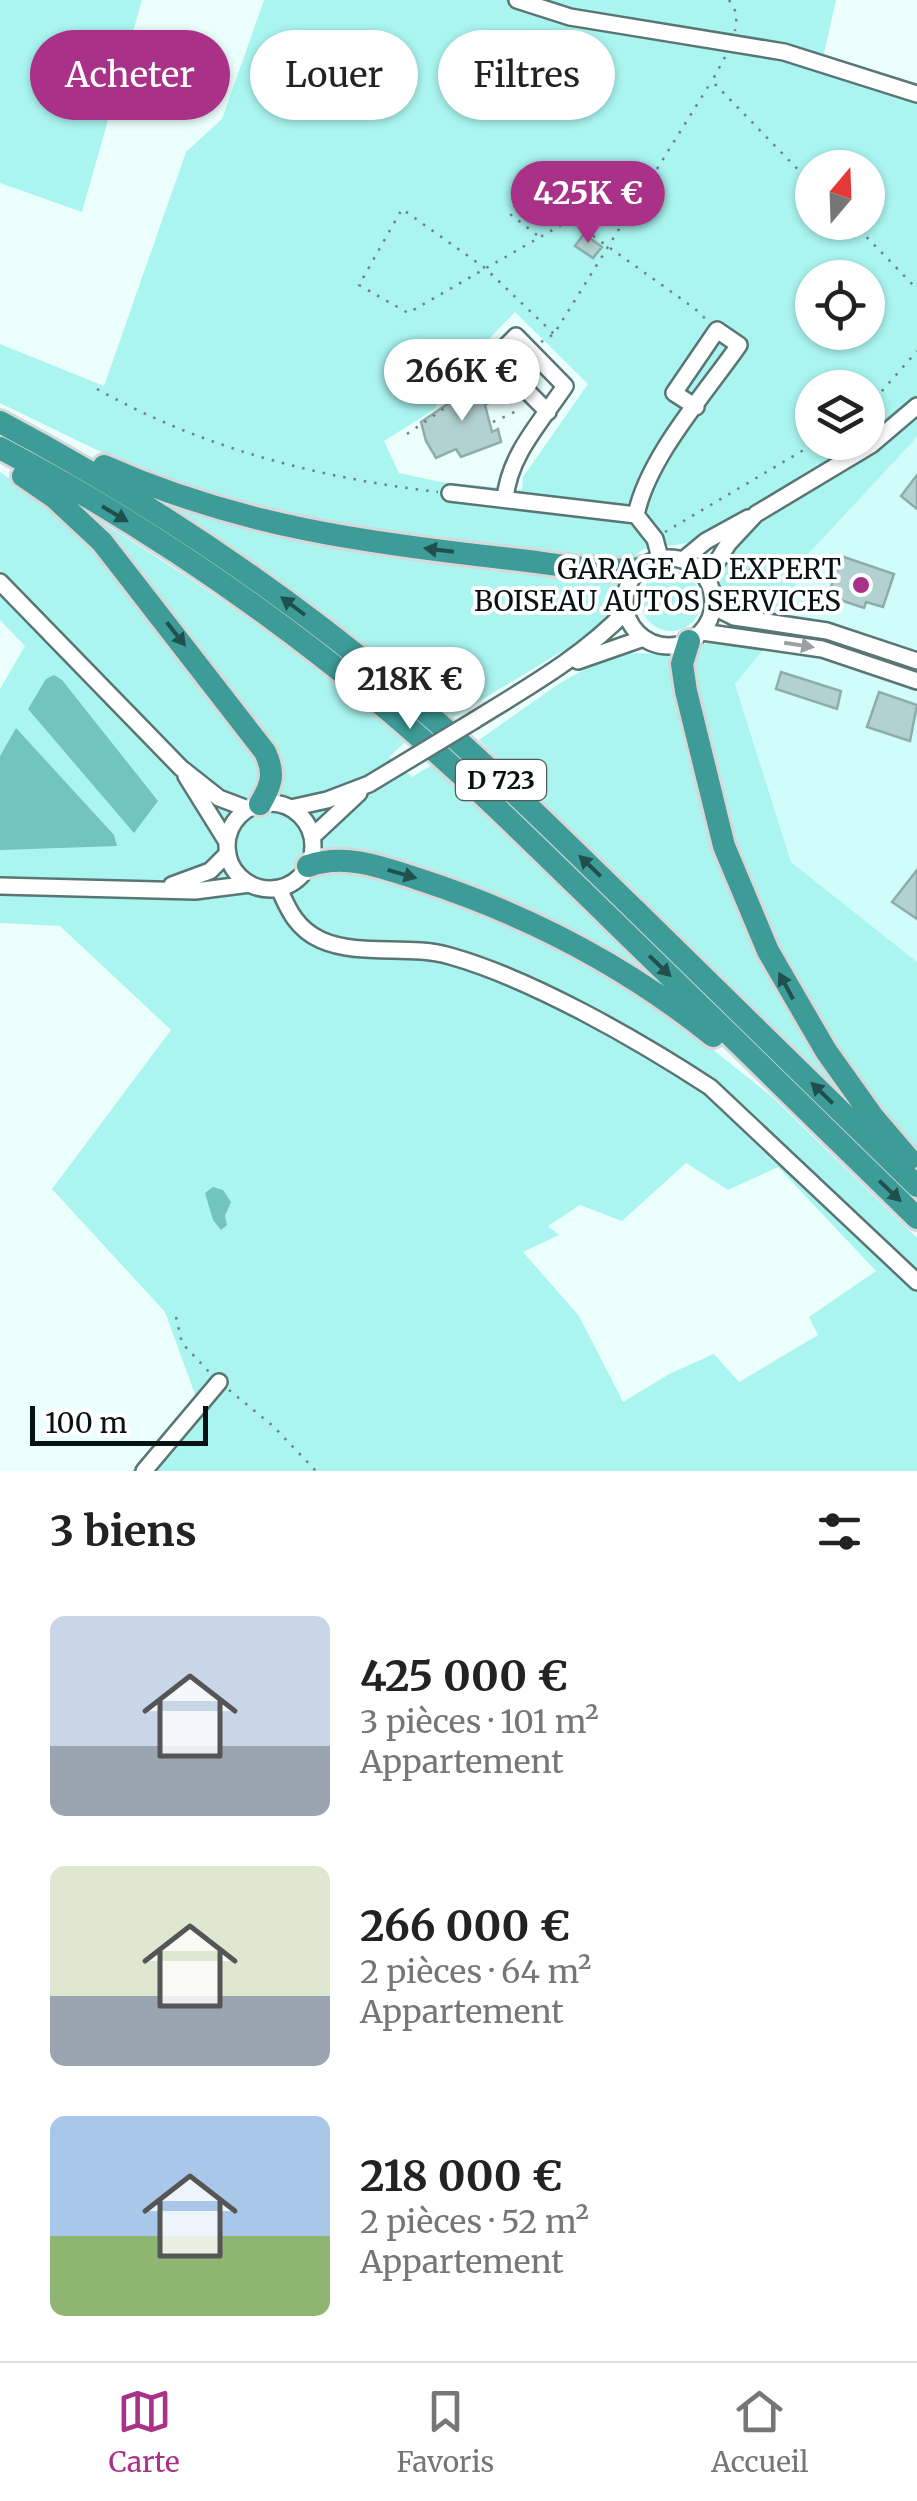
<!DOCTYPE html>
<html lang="fr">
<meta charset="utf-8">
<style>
body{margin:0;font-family:Merriweather,serif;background:#f2f2f2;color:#222;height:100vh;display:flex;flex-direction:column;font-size:38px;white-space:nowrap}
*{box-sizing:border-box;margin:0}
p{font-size:32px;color:#767676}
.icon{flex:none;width:55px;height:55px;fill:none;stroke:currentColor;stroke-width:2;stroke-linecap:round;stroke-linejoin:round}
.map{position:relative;height:1471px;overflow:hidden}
.drawer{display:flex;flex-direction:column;background:#fff;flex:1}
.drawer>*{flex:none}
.top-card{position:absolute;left:30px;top:30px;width:858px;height:90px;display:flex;gap:20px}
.needle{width:65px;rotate:19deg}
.fabs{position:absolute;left:795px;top:150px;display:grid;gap:20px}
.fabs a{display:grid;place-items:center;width:90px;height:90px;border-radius:50%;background:#fff;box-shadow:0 2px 8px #0004;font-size:50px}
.scale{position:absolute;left:30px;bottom:25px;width:178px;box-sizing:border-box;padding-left:10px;border:5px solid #071212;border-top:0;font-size:28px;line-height:35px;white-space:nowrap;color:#071212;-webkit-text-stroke:8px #fff;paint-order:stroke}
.price{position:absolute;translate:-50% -85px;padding:0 22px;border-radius:35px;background:#fff;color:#222;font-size:32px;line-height:65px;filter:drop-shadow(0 2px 5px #0008)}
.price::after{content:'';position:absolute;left:50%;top:60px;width:30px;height:22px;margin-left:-15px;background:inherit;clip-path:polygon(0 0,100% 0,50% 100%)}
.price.active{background:#a93187;color:#fff}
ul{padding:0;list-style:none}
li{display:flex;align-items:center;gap:30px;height:250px;padding:0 50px}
li span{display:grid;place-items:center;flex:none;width:280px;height:200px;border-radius:15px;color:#555}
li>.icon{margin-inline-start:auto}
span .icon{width:120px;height:120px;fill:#fffc;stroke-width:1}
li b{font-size:42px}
h2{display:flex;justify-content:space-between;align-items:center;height:120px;padding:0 50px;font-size:42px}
.chip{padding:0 35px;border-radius:45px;background:#fff;box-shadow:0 2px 8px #0004;font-size:35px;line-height:90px}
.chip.active{background:#a93187;color:#fff}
.tab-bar{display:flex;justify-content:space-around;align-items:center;height:140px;border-top:2px solid #e0e0e0;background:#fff;font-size:28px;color:#767676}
.tab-bar a{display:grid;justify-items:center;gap:5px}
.tab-bar .active{color:#a93187}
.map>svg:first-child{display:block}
</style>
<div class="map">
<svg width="917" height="1471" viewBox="0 0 917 1471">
<rect width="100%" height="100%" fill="#ebfffd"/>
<path fill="#d0fcf9" d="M917,437V962L791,862L735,683L776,635L808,553Z"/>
<path fill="#aaf5f0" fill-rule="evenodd" d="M0,0H142L82,212L0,183Z
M264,0H836L823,58L917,87V437L809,553L783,614L734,605L720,591C719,560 740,542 762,522L749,507L689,543L644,549L628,560L612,610L591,634L453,717L279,579L147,492L134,468L0,403V344L104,386L186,152L222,119ZM812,168H868V222H812ZM812,278H868V332H812ZM515,312L588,384L523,477L522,490L441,482L399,473L384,441L435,409L442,387ZM812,388H868V442H812Z
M0,472L66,520L81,509C195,580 305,653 405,742L389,757L412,777L432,765L670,992L659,1007L770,1095L917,1238V1471H131L196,1397L165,1312L52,1189L171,1030L60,926L0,923V689L25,646L0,620ZM686,1163L728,1190L778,1167L876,1271L809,1317L818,1335L739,1382L714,1354L671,1373L623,1402L579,1316L523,1252L559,1235L548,1226L580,1205L622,1221Z
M641 601a30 30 0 1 1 60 0a30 30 0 1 1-60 0Z
M738,622L823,633L917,664V676L735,630Z
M710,642L767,645L735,684L791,862L917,962V1154L856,1112L479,740L560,683L614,653L678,654Z"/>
<path fill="#73c3bf" d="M54,675L62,680L158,801L134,833L28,709L46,679Z
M16,728L114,835L117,846L0,850V756Z
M213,1187L223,1190L231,1202L225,1216L227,1225L221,1230L213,1220L205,1193Z"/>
<path fill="#b1d2d0" stroke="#8dacaa" stroke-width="2.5" d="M584,234L602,247L593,258L575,246Z
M483,380L496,399L485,405L492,432L498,429L501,442L461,457L456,449L436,458L426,441L421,422Z
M917,475V509L901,496Z
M841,556L894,574L883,607L866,602L864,608L828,596Z
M781,672L841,691L837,709L776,689Z
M879,692L917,705L910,741L867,727Z
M917,870V919L892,902Z"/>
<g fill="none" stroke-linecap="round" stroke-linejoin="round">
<defs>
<path id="minor" d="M517,0L570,17L784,52L917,94
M450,493L636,515L655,539L660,558
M505,499C509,455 541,422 565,386L516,336L494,358L548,412
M636,515C648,457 705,394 739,345L717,330L674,393L696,407
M625 602a44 44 0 1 1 88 0a44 44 0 1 1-88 0Z
M683,560L706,541L748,518
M707,578L728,544L756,514L871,445L917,406
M0,582L181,768L219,798L248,809
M714,600L722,611L734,617L827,631L917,661
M702,632L822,649L917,681
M578,661L644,638
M475,720C528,687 582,657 626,611
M186,776L227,842
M227 846a43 43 0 1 1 86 0a43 43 0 1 1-86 0Z
M291,808L327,800L369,784
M312,837L359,793
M172,885L210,871L228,853
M0,886L195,891L250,884
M279,888C288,910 297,929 321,940C360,957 409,944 450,956C532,979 638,1040 710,1087L917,1282
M144,1471L219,1382"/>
<path id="highway" d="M0,422C143,498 278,588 402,692C484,761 559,836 635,910C729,1002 823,1094 917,1186
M0,448C133,518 260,604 376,700C458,768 533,843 609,917C712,1017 814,1117 917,1218
M104,466C239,526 366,543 511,559C553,563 599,574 640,568
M23,476L55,498L102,542L265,752C275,773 272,784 260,804
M689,641L682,664L686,691L724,846L768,951L826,1051L873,1117L909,1159
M308,866C345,853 382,867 418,879C526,914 625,965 713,1036"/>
</defs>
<use href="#minor" stroke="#597674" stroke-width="20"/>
<use href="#highway" stroke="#d7d9d9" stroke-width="28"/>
<path stroke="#71807f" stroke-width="2.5" stroke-dasharray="2.5 8" stroke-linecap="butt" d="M729,0L737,14L735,31
M725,57L712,81L812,184
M657,169L711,82
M852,222L917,289
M537,235L510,214L526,188L694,308L709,322
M541,342L554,334L655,171L408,313L359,285L402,209L485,268L554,334
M97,389C202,448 319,478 438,492
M868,407L917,351
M493,422L521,409
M407,434L493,375
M665,532L817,442
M733,564L748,574L754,563
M176,1317L182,1343L209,1372
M229,1390L273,1426L316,1471"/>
<use href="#minor" stroke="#fff" stroke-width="15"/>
<use href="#highway" stroke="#3d9c98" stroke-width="22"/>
<defs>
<path id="minor-bridge" d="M369,784L475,720"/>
</defs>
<use href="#minor-bridge" stroke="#597674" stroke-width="20" stroke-linecap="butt"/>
<use href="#minor-bridge" stroke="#fff" stroke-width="15"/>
</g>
<defs><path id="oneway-solid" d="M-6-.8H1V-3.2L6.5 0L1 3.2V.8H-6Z" transform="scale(2.5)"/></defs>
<g fill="#1f504e">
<use href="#oneway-solid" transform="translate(115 514) rotate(31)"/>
<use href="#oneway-solid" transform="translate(439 550) rotate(-173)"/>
<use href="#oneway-solid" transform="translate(293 606) rotate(-143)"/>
<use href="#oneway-solid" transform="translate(176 634) rotate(52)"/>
<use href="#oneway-solid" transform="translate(590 866) rotate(-136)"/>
<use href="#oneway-solid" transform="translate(402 874) rotate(16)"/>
<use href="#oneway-solid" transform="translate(660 966) rotate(44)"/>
<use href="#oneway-solid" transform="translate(786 986) rotate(-118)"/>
<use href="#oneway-solid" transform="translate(822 1093) rotate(-136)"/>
<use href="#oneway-solid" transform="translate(890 1191) rotate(44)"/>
</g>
<use fill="#9ca0a0" href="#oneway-solid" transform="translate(799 645) rotate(9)"/>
<circle fill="#a93187" stroke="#fff" stroke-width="4" cx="861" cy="585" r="10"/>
<g text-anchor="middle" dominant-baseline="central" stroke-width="8" stroke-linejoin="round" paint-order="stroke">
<rect fill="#fff" stroke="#515959" stroke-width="2.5" x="456" y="760" width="90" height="40" rx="8"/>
<g font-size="25" font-weight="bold" fill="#071212">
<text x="501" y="780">D 723</text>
</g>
<g font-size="28" fill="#071212" stroke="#fff" text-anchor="end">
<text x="841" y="569">GARAGE AD EXPERT<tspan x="841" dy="32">BOISEAU AUTOS SERVICES</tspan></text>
</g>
</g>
</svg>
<div class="fabs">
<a><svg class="needle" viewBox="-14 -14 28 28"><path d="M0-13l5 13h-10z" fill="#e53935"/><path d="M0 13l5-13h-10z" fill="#767676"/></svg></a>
<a><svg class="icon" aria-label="locate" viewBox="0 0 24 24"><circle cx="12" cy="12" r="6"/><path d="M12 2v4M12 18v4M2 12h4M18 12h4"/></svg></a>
<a><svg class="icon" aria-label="layers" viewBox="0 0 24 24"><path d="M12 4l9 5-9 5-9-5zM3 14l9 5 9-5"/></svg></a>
</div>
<div class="scale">100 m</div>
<b class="price active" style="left:588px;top:246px">425K €</b>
<b class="price" style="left:462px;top:424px">266K €</b>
<b class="price" style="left:410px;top:732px">218K €</b>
<div class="top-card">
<a class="chip active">Acheter</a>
<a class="chip">Louer</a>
<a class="chip">Filtres</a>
</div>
</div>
<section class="drawer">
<h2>3 biens<svg class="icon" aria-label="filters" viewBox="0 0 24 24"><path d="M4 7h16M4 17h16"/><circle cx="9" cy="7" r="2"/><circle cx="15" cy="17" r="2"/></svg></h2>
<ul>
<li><span style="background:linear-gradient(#c9d6e8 65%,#9aa5b1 0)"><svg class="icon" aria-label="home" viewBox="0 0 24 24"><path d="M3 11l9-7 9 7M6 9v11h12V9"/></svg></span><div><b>425 000 €</b><p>3 pièces · 101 m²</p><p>Appartement</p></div></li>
<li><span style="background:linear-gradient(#dfe7d0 65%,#9aa5b1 0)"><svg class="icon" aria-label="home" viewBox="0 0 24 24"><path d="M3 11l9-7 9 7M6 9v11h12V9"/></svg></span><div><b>266 000 €</b><p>2 pièces · 64 m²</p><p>Appartement</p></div></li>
<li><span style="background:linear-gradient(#a9c7e8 60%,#8fb573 0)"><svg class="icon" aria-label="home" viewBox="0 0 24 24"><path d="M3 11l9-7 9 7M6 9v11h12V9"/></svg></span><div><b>218 000 €</b><p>2 pièces · 52 m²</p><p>Appartement</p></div></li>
</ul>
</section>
<nav class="tab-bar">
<a class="active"><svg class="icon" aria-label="map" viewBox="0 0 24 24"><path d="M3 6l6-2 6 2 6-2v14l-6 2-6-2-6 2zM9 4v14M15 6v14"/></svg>Carte</a>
<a><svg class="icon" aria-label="saved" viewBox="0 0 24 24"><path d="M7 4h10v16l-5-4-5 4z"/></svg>Favoris</a>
<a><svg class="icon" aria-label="home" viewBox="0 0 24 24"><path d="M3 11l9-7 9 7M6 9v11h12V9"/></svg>Accueil</a>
</nav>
